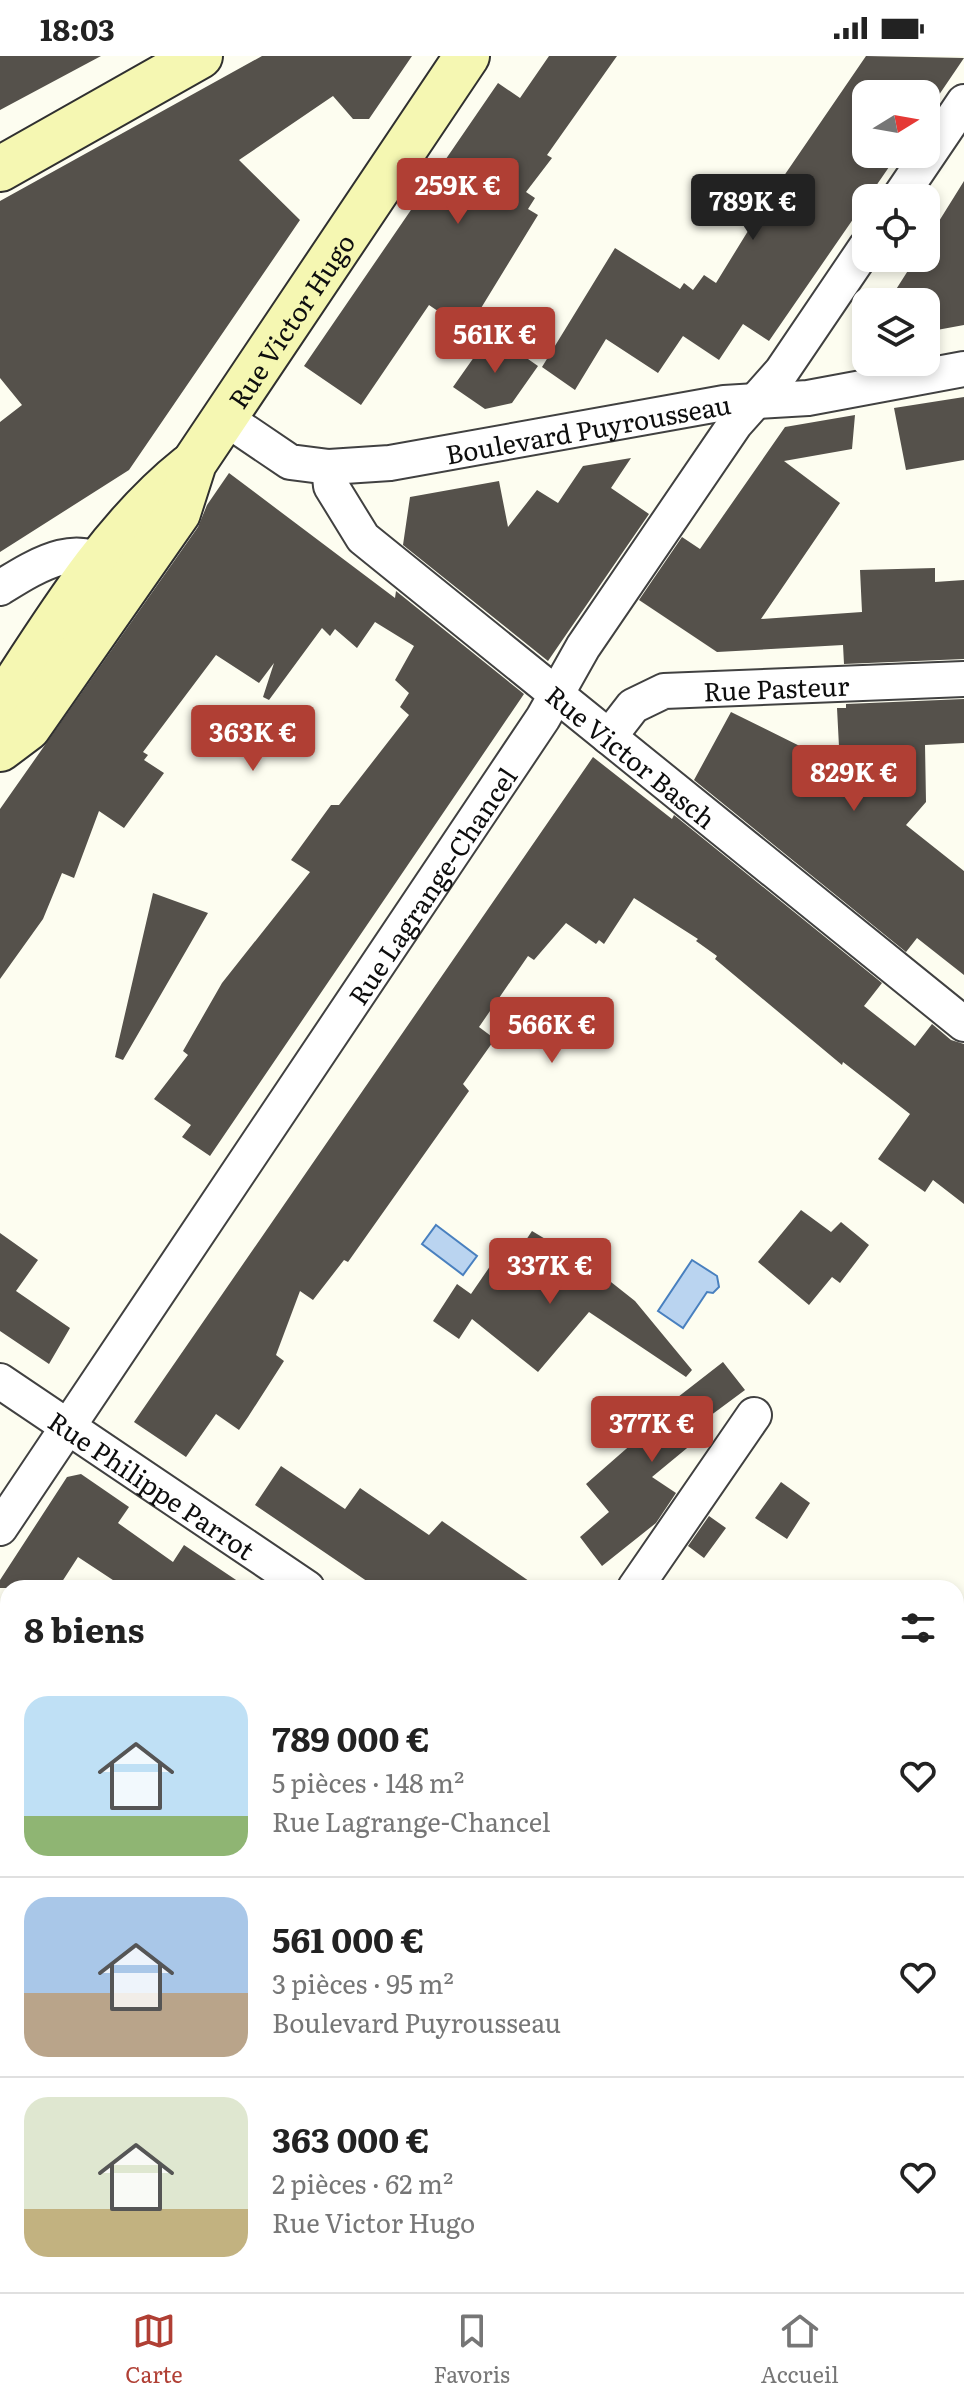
<!DOCTYPE html>
<html lang="fr">
<meta charset="utf-8">
<style>
body{margin:0;font-family:Literata,serif;background:#f6f6f6;color:#222;height:100vh;display:flex;flex-direction:column;font-size:30px;white-space:nowrap}
*{box-sizing:border-box;margin:0}
p{font-size:26px;color:#767676}
.icon{flex:none;width:44px;height:44px;fill:none;stroke:currentColor;stroke-width:2;stroke-linecap:round;stroke-linejoin:round}
.map{position:relative;flex:1;overflow:hidden}
.details{position:absolute;left:0px;top:1524px;width:964px;height:712px;display:flex;flex-direction:column;background:#fff;border-radius:24px 24px 0 0;box-shadow:0 4px 12px #0003}
.details>*{flex:none}
.needle{width:52px;rotate:79deg}
.fabs{position:absolute;left:852px;top:24px;display:grid;gap:16px}
.fabs a{display:grid;place-items:center;width:88px;height:88px;border-radius:16px;background:#fff;box-shadow:0 4px 12px #0003;font-size:40px}
.price{position:absolute;translate:-50% -68px;padding:0 18px;border-radius:8px;background:#b03f34;color:#fff;font-size:26px;line-height:52px;filter:drop-shadow(0 2px 4px #0008)}
.price::after{content:'';position:absolute;left:50%;top:48px;width:24px;height:18px;margin-left:-12px;background:inherit;clip-path:polygon(0 0,100% 0,50% 100%)}
.price.on{background:#222;color:#fff}
ul{padding:0;list-style:none}
li{display:flex;align-items:center;gap:24px;height:200px;padding:0 24px}
li+li{border-top:2px solid #e0e0e0}
li span{display:grid;place-items:center;flex:none;width:224px;height:160px;border-radius:24px;color:#555}
li>.icon{margin-inline-start:auto}
span .icon{width:96px;height:96px;fill:#fffc;stroke-width:1}
li b{font-size:34px}
h2{display:flex;justify-content:space-between;align-items:center;height:96px;padding:0 24px;font-size:34px}
.status{display:flex;justify-content:space-between;align-items:center;height:56px;padding:0 40px;background:#fff;direction:ltr}
.status svg{height:22px;fill:currentColor}
.tabs{display:flex;justify-content:space-around;align-items:center;height:112px;border-top:2px solid #e0e0e0;background:#fff;font-size:22px;color:#767676}
.tabs a{display:grid;justify-items:center;gap:4px}
.tabs .on{color:#b03f34}
.map>svg:first-child{display:block}
</style>
<div class="status"><b>18:03</b><svg viewBox="0 0 49 12"><path d="M0 12V9h3v3zM5 12V6h3v6zM10 12V3h3v9zM15 12V0h3v12zM26 1h20v11H26zM47 4h2v5h-2z"/></svg></div>
<div class="map">
<svg width="964" height="2236" viewBox="0 0 964 2236">
<rect width="100%" height="100%" fill="#fdfdf0"/>
<path fill="#bad4f0" stroke="#4980bf" stroke-width="2" d="M436,1169L477,1200L463,1219L422,1188Z
M692,1204L717,1220L719,1231L713,1237L707,1236L683,1272L658,1255Z"/>
<path fill="#55514b" d="M0,0H101L0,54Z
M262,0H412L369,63H353L333,40L239,104L300,164L129,414L0,496V366L22,349L0,322V145Z
M549,0H617L547,99L552,102L526,136L535,142L528,153L538,159L467,275L429,249L361,349L304,310L498,27L520,42Z
M866,0L964,2L926,58V38H866V98H898L769,285L743,268L719,304L683,280L658,317L606,283L575,334L542,311L615,192L680,233L684,227L693,234L704,219L716,227L764,149Z
M964,125V269L926,276V246H888L916,202H926V186Z
M491,277L538,310L512,347L485,353L453,331Z
M964,341V404L906,414L894,352Z
M855,359L852,393L784,405L840,447L761,563L862,556L860,514L935,512V526L964,524V603L844,608L843,589L717,596L639,544L682,481L700,493L785,371Z
M631,402L611,432L649,458L548,605L403,489L410,441L499,425L508,471L537,434L558,447L583,410Z
M229,417L395,542L396,535L524,638L210,1100L182,1081L191,1069L154,1043L188,999L183,995L222,927L310,816L291,804L331,749H339L409,659L400,651L409,637L395,624L414,590L375,566L357,592L335,573L330,580L322,572L269,644L263,641L274,607L259,627L216,599L143,696L148,699L144,704L164,717L124,772L99,755L74,822L62,817L43,863L0,923V753L198,471L207,449Z
M964,643V687L925,689L926,746L906,769L964,815V919L917,882L906,896L694,724L731,656L840,710L837,652H846V648Z
M593,701L672,763L674,759L882,927L864,950L915,990L932,968L951,984L964,988V1148L933,1124L925,1136L878,1103L910,1058L843,1006L842,1009L715,903L717,900L696,885L698,883L634,842L604,888L599,884L596,888L566,867L534,904L528,900L479,971L495,983L463,1028L469,1035L348,1206L344,1204L313,1244L300,1235L276,1299L284,1305L248,1361L239,1374L216,1358L186,1401L134,1366Z
M153,837L208,857L123,1004L115,1001Z
M801,1154L831,1176L841,1166L869,1189L840,1227L832,1221L809,1249L758,1206Z
M532,1175L592,1211L635,1245L692,1314L686,1321L589,1256L538,1316L472,1263L459,1283L433,1265L457,1228L471,1238L495,1203L508,1211Z
M0,1177L38,1204L16,1235L70,1272L49,1308L0,1275Z
M723,1306L745,1334L691,1374L698,1383L652,1421L676,1437L656,1467L602,1510L580,1481L609,1456L586,1428L634,1386L625,1376L665,1343L669,1348Z
M281,1410L345,1453L360,1432L429,1479L442,1465L539,1532H377L255,1449Z
M81,1418L129,1451L118,1467L173,1506L184,1489L248,1532H125L78,1501L58,1532H0V1524L67,1421Z
M781,1426L810,1447L787,1483L755,1462Z
M709,1460L726,1472L704,1502L688,1490Z"/>
<g fill="none" stroke-linecap="round" stroke-linejoin="round">
<defs>
<g id="street">
<path d="M899,142L964,46"/>
<path id="s1" d="M225,362L290,406L329,411L390,407L724,347L808,342L964,313"/>
<path id="s2" d="M329,411L331,430L363,482L964,968"/>
<path d="M0,532C32,512 88,475 113,523"/>
<path id="s3" d="M609,681L633,650L664,635L964,623"/>
<path id="s4" d="M0,1325L307,1532"/>
<path id="s5" d="M0,1472L543,662L583,591L735,368L782,315L866,191"/>
<path d="M635,1532L754,1359"/>
<path d="M956,1979L964,1956"/>
<path d="M865,2236L868,2228"/>
</g>
<g id="secondary">
<path d="M0,113L200,0"/>
<path d="M0,651C54,568 111,473 189,411"/>
<path id="s6" d="M0,693L28,672L178,457L194,407L467,0"/>
</g>
</defs>
<use href="#street" stroke="#414141" stroke-width="38"/>
<use href="#secondary" stroke="#303030" stroke-width="48"/>
<use href="#street" stroke="#fff" stroke-width="34"/>
<use href="#secondary" stroke="#f5f7b2" stroke-width="44"/>
</g>
<g text-anchor="middle" dominant-baseline="central" stroke-width="8" stroke-linejoin="round" paint-order="stroke">
<g font-size="26" fill="#0e0e0e" stroke="#fff">
<text stroke="none"><textPath href="#s6" startOffset="522">Rue Victor Hugo</textPath></text>
<text stroke="none"><textPath href="#s1" startOffset="380">Boulevard Puyrousseau</textPath></text>
<text stroke="none"><textPath href="#s3" startOffset="186">Rue Pasteur</textPath></text>
<text stroke="none"><textPath href="#s2" startOffset="426">Rue Victor Basch</textPath></text>
<text stroke="none"><textPath href="#s5" startOffset="774">Rue Lagrange-Chancel</textPath></text>
<text stroke="none"><textPath href="#s4" startOffset="184">Rue Philippe Parrot</textPath></text>
</g>
</g>
</svg>
<div class="fabs">
<a><svg class="needle" viewBox="-14 -14 28 28"><path d="M0-13l5 13h-10z" fill="#e53935"/><path d="M0 13l5-13h-10z" fill="#767676"/></svg></a>
<a><svg class="icon" aria-label="locate" viewBox="0 0 24 24"><circle cx="12" cy="12" r="6"/><path d="M12 2v4M12 18v4M2 12h4M18 12h4"/></svg></a>
<a><svg class="icon" aria-label="layers" viewBox="0 0 24 24"><path d="M12 4l9 5-9 5-9-5zM3 14l9 5 9-5"/></svg></a>
</div>
<b class="price" style="left:458px;top:170px">259K €</b>
<b class="price on" style="left:753px;top:186px">789K €</b>
<b class="price" style="left:495px;top:319px">561K €</b>
<b class="price" style="left:253px;top:717px">363K €</b>
<b class="price" style="left:854px;top:757px">829K €</b>
<b class="price" style="left:552px;top:1009px">566K €</b>
<b class="price" style="left:550px;top:1250px">337K €</b>
<b class="price" style="left:652px;top:1408px">377K €</b>
<section class="details">
<h2>8 biens<svg class="icon" aria-label="filters" viewBox="0 0 24 24"><path d="M4 7h16M4 17h16"/><circle cx="9" cy="7" r="2"/><circle cx="15" cy="17" r="2"/></svg></h2>
<ul>
<li><span style="background:linear-gradient(#bfe0f5 75%,#8fb573 0)"><svg class="icon" aria-label="home" viewBox="0 0 24 24"><path d="M3 11l9-7 9 7M6 9v11h12V9"/></svg></span><div><b>789 000 €</b><p>5 pièces · 148 m²</p><p>Rue Lagrange-Chancel</p></div><svg class="icon" aria-label="heart" viewBox="0 0 24 24"><path d="M12 20l-8-8c-3-5 5-10 8-4 3-6 11-1 8 4z"/></svg></li>
<li><span style="background:linear-gradient(#a9c7e8 60%,#b9a48a 0)"><svg class="icon" aria-label="home" viewBox="0 0 24 24"><path d="M3 11l9-7 9 7M6 9v11h12V9"/></svg></span><div><b>561 000 €</b><p>3 pièces · 95 m²</p><p>Boulevard Puyrousseau</p></div><svg class="icon" aria-label="heart" viewBox="0 0 24 24"><path d="M12 20l-8-8c-3-5 5-10 8-4 3-6 11-1 8 4z"/></svg></li>
<li><span style="background:linear-gradient(#dfe7d0 70%,#c2b280 0)"><svg class="icon" aria-label="home" viewBox="0 0 24 24"><path d="M3 11l9-7 9 7M6 9v11h12V9"/></svg></span><div><b>363 000 €</b><p>2 pièces · 62 m²</p><p>Rue Victor Hugo</p></div><svg class="icon" aria-label="heart" viewBox="0 0 24 24"><path d="M12 20l-8-8c-3-5 5-10 8-4 3-6 11-1 8 4z"/></svg></li>
</ul>
</section>
</div>
<nav class="tabs">
<a class="on"><svg class="icon" aria-label="map" viewBox="0 0 24 24"><path d="M3 6l6-2 6 2 6-2v14l-6 2-6-2-6 2zM9 4v14M15 6v14"/></svg>Carte</a>
<a><svg class="icon" aria-label="saved" viewBox="0 0 24 24"><path d="M7 4h10v16l-5-4-5 4z"/></svg>Favoris</a>
<a><svg class="icon" aria-label="home" viewBox="0 0 24 24"><path d="M3 11l9-7 9 7M6 9v11h12V9"/></svg>Accueil</a>
</nav>
